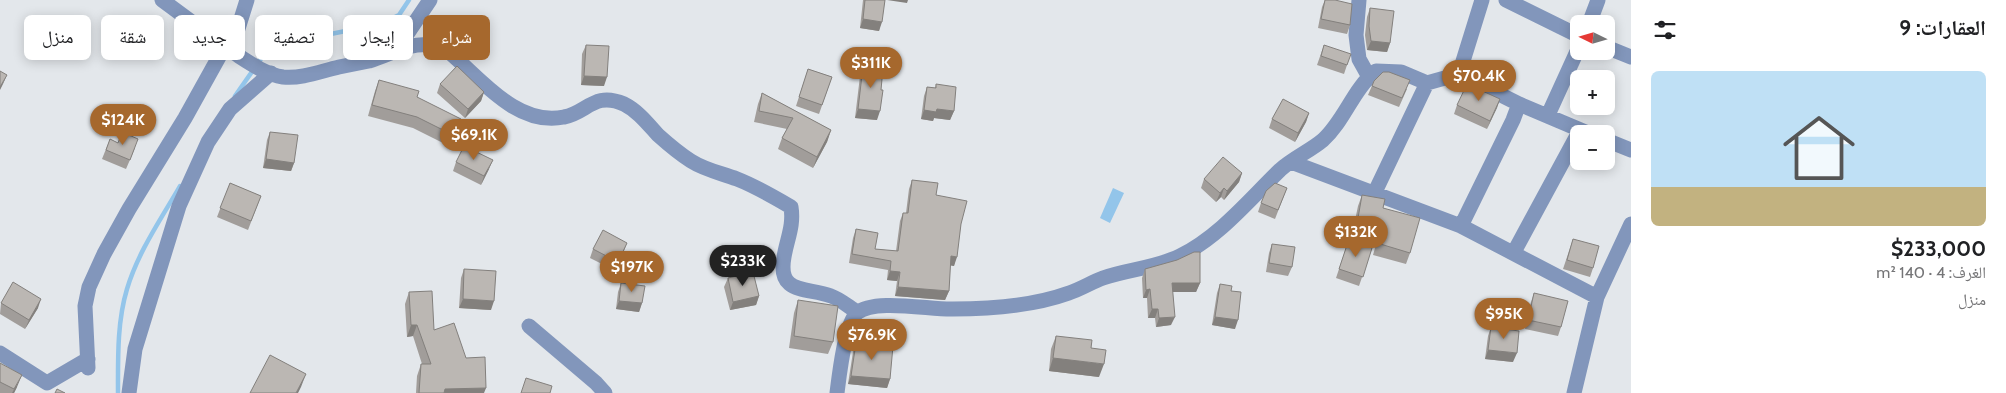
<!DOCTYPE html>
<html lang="ar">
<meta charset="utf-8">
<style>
body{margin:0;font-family:Cabin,"Noto Naskh Arabic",sans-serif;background:#f6f6f6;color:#202124;direction:rtl;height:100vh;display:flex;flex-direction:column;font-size:19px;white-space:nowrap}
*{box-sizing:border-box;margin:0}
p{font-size:16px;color:#757577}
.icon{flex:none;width:28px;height:28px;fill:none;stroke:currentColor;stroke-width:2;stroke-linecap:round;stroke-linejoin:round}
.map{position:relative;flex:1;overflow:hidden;direction:ltr}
.drawer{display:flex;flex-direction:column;background:#fff;width:375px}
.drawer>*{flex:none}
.guide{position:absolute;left:15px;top:15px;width:475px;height:45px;direction:rtl;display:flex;gap:10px}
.needle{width:32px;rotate:275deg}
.buttons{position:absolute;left:1570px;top:15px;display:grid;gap:10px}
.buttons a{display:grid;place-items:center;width:45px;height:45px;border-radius:8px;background:#fff;box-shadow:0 2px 12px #0003;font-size:25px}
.price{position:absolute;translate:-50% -42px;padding:0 11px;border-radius:18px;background:#a6682d;color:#fff;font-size:16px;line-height:32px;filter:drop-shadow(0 1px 2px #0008)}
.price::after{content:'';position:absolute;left:50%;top:30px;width:15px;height:11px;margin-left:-8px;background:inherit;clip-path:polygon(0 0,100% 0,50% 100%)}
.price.current{background:#222;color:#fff}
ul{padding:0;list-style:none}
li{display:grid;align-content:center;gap:10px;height:265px;padding:0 20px}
li span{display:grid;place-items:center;height:155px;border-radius:8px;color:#555}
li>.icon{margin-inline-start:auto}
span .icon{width:90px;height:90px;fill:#fffc;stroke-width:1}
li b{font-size:21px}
h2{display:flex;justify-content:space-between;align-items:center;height:60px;padding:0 20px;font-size:21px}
.chip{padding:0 18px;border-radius:8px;background:#fff;box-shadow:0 2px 12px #0003;font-size:18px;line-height:45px}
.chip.current{background:#a6682d;color:#fff}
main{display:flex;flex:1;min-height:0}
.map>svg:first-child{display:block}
</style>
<main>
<section class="drawer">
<h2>العقارات: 9<svg class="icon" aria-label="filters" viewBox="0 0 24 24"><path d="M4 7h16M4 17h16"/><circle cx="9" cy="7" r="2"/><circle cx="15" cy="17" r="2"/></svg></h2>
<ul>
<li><span style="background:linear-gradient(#bfe0f5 75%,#c2b280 0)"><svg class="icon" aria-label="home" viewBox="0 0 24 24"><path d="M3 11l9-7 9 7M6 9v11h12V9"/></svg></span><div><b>$233,000</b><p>الغرف: 4 · 140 m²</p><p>منزل</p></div></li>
</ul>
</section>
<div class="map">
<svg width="1631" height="393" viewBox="0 0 1631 393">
<rect width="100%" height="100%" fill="#e3e7eb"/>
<path fill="#93c5ea" d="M1113,188L1124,193L1110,223L1100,218Z"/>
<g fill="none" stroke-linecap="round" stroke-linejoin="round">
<path stroke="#93c5ea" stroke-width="4.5" d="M235,96L270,46L381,24L399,15L409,0
M118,393C118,359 117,322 127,289C138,252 161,219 180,186"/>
<path stroke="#8296bb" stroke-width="15" d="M162,0L231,51
M247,0L231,51C247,61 264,74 283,77C302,79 321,71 339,67C349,65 359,63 369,61C398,52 418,35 449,52C480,78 517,127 564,117C587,113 594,91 624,104C638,111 648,124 658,135C668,144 680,154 691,161C705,170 721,173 737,179C755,186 774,197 791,207C794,226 787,239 784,257C777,295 807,287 831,296C840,299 849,307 857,312
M1359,0L1356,35L1359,59L1369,77
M1506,0L1579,36
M1589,24L1598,0
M1606,47L1631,57
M397,49L430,0
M1459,74L1519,104L1590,134
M1548,115L1579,47
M1606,140L1631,150
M1291,162L1461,226L1597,297
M1374,194L1427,83
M1461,226L1513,120L1519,104
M1514,252L1580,130
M529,326L596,383L605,393
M0,353L47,383L88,359
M88,368L85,306L89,287L104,254L129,209L185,118L225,46
M129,393L135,349L179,206L208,142L230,109L271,73
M837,393C839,377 845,323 857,313C874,298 931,310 953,309C991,309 1033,306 1069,293C1081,289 1092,282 1103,278C1129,269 1156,268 1180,256C1219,237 1249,200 1280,170C1293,158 1310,151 1323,140C1345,120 1353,89 1376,71L1401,72L1427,83L1459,74L1482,0
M1574,393L1597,297L1631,224"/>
</g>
<path fill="#a19d9a" d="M863,0H885L879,31L860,28Z
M1325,0L1350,25L1347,34L1318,28L1322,7Z
M1370,8L1390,43L1387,52L1367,50L1365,35L1367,17Z
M586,45L604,86L581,85L582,54Z
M1324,45L1347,65L1344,74L1317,65Z
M863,67L877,120L855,118L860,76Z
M808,69L832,77L819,114L796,106Z
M379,80L417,97L457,130L449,146L413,128L368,116L375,91Z
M1374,81L1407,89L1399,107L1368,95Z
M440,84L484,92L481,101L465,118L437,93Z
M936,84L954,111L950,120L934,118L933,121L921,119L924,96L927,87L935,88Z
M762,93L831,130L827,142L813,168L778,149L782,138L787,129L754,122L758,104Z
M1500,99L1487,129L1454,114L1457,105Z
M1309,113L1306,122L1295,142L1269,128L1272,119Z
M270,132L294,163L291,171L263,168L267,140Z
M110,139L118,143L135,148L126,169L102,159Z
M456,162L489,169L481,185L453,171Z
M1242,173L1239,182L1224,200L1221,197L1216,202L1201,188L1204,179Z
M912,180L936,195L961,224L954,266L950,265L949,291L945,300L895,296L897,281L887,280L888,270L849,263L853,238L856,229L875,249L896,251L900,221L903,213H906L909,189Z
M230,183L261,196L248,230L217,217Z
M1287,188L1275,219L1258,212L1261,203Z
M1362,195L1383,208L1410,253L1406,264L1373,255L1379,234L1353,230L1358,206Z
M1349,239L1372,248L1359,286L1336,278Z
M1573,239L1593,268L1590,277L1563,269Z
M627,243L624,251L614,270L590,258L593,249Z
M1272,244L1292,267L1288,276L1266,272L1269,253Z
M464,269L491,310L459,308L461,278Z
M1145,269L1200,283L1196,292H1172L1171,325L1156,327L1155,318H1148L1147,298H1143L1142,278Z
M728,278L759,296L756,305L730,310L724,287Z
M621,283L642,303L639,312L616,309L618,292Z
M1220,284L1231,291L1235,329L1212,325L1217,293Z
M409,292L434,330L466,358L484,393H416L417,376L421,364H422L413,336L407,337L405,304Z
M1534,293L1561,327L1558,336L1525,329L1531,302Z
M798,300L833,342L828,354L789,348L794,313Z
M1,303L38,308L25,329L0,314Z
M1491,327L1513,362L1485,359L1488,336Z
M1056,336L1099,377L1049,371L1051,349Z
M856,343L890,379L887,388L848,384L853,352Z
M0,363L17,387L14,393H0Z"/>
<path fill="#83807d" d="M887,0H908L907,3Z
M863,19L882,22L879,31L860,28Z
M1371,41L1390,43L1387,52L1367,50Z
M7,75L3,84L0,90V87Z
M584,76L607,77L604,86L581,85Z
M484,92L481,101L465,118L468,109Z
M1500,99L1497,108L1487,129L1490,121Z
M858,109L880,111L877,120L855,118Z
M937,109L954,111L950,120L934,118L933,121L921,119L924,110Z
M1309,113L1306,122L1295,142L1298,133Z
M461,119L457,130L449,146L453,135Z
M831,130L827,142L813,168L817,157Z
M266,159L294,163L291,171L263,168Z
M493,160L489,169L481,185L484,176Z
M1242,173L1239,182L1224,200L1227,191Z
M1224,188L1221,197L1216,202L1220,193Z
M951,256L957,257L954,266L948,265Z
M890,271L900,272L897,281L887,280Z
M1172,283H1200L1196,292H1168Z
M898,287L949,291L945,300L895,296Z
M1150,289L1147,298H1143L1146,290Z
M759,296L756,305L730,310L733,302Z
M41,299L38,308L25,329L29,320Z
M463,299L494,301L491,310L459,308Z
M619,301L642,303L639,312L616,309Z
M1152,309H1158L1155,318H1148Z
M1175,317L1171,325L1156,327L1159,318Z
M1215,317L1238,320L1235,329L1212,325Z
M411,325H417L413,336L407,337Z
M1488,350L1517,353L1513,362L1485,359Z
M1053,358L1104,364L1099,377L1049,371Z
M306,374L301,387L298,393H296Z
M22,375L17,387L14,393H12Z
M851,376L890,379L887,388L848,384Z
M486,388L484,393H443L445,389Z"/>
<path fill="#bbb7b3" stroke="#83807d" d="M865,0H885L882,22L863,19Z
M1325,0H1335L1352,4L1350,25L1321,19Z
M1370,8L1394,11L1390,43L1371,41L1369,26Z
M586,45L609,46L607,77L584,76Z
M1324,45L1351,54L1347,65L1321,56Z
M457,66L484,92L468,109L440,84Z
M863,67L883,68L881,90H883L880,111L858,109Z
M808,69L832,77L822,105L799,97Z
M0,71L7,75L0,87Z
M1383,72H1389L1410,80L1402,98L1372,86L1374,81Z
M379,80L419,91L417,97L461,119L453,135L417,117L372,105Z
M936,84L956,87L954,111L937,109L936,112L924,110L927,87L936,88Z
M1467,84L1500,99L1490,121L1457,105Z
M762,93L831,130L817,157L782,138L793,118L759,111Z
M1283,99L1309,113L1298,133L1272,119Z
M122,132L138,139L130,160L106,150L110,139L118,143Z
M270,132L298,135L294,163L266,159Z
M464,146L493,160L484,176L456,162Z
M1223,157L1242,173L1227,191L1224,188L1220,193L1204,179Z
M912,180L938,183L936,195L967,201L961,224L957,257L951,256L949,291L898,287L900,272L890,271L891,261L852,254L856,229L878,233L875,249L898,251L903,213H908Z
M230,183L261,196L251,221L220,208Z
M1275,183L1287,188L1278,210L1261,203L1266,191Z
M1362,195L1385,199L1383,208L1420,218L1410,253L1377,243L1383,223L1358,218Z
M603,230L627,243L618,262L593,249Z
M1349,239L1372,248L1363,277L1339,269Z
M1573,239L1599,246L1593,268L1567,260Z
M1272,244L1295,247L1292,267L1269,263Z
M1194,252H1200V283H1172L1175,317L1159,318L1158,309H1152L1150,289L1146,290L1145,269L1177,260Z
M464,269L496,271L494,301L463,299Z
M753,272L759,296L733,302L728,278Z
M13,282L41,299L29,320L1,303Z
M621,283L645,286L642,303L619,301Z
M1220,284L1232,286L1231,291L1241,292L1238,320L1215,317Z
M432,291L434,330L454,323L466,358L485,357L486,388L445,389L444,393H419L421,364H431L417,325H411L409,292Z
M1534,293L1568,301L1561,327L1528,320Z
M798,300L838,306L833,342L794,336Z
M1491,327L1519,331L1517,353L1488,350Z
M1056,336L1092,340L1091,348L1106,350L1104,364L1053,358Z
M856,343L893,346L890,379L851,376Z
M270,355L306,374L296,393H250Z
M0,363L22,375L14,389L0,382Z
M526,378L552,386L550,393H521Z
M57,389L65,393H55Z"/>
</svg>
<div class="buttons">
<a><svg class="needle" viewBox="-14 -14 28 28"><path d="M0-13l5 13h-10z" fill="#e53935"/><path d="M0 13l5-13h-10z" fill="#757577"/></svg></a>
<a>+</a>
<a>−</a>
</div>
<b class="price" style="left:871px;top:89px">$311K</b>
<b class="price" style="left:1479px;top:102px">$70.4K</b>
<b class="price" style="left:123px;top:146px">$124K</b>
<b class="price" style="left:474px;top:161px">$69.1K</b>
<b class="price" style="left:1356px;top:258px">$132K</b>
<b class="price current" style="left:743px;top:287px">$233K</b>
<b class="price" style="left:632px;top:293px">$197K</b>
<b class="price" style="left:1504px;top:340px">$95K</b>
<b class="price" style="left:872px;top:361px">$76.9K</b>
<div class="guide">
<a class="chip current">شراء</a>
<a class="chip">إيجار</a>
<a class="chip">تصفية</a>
<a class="chip">جديد</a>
<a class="chip">شقة</a>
<a class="chip">منزل</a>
</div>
</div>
</main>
